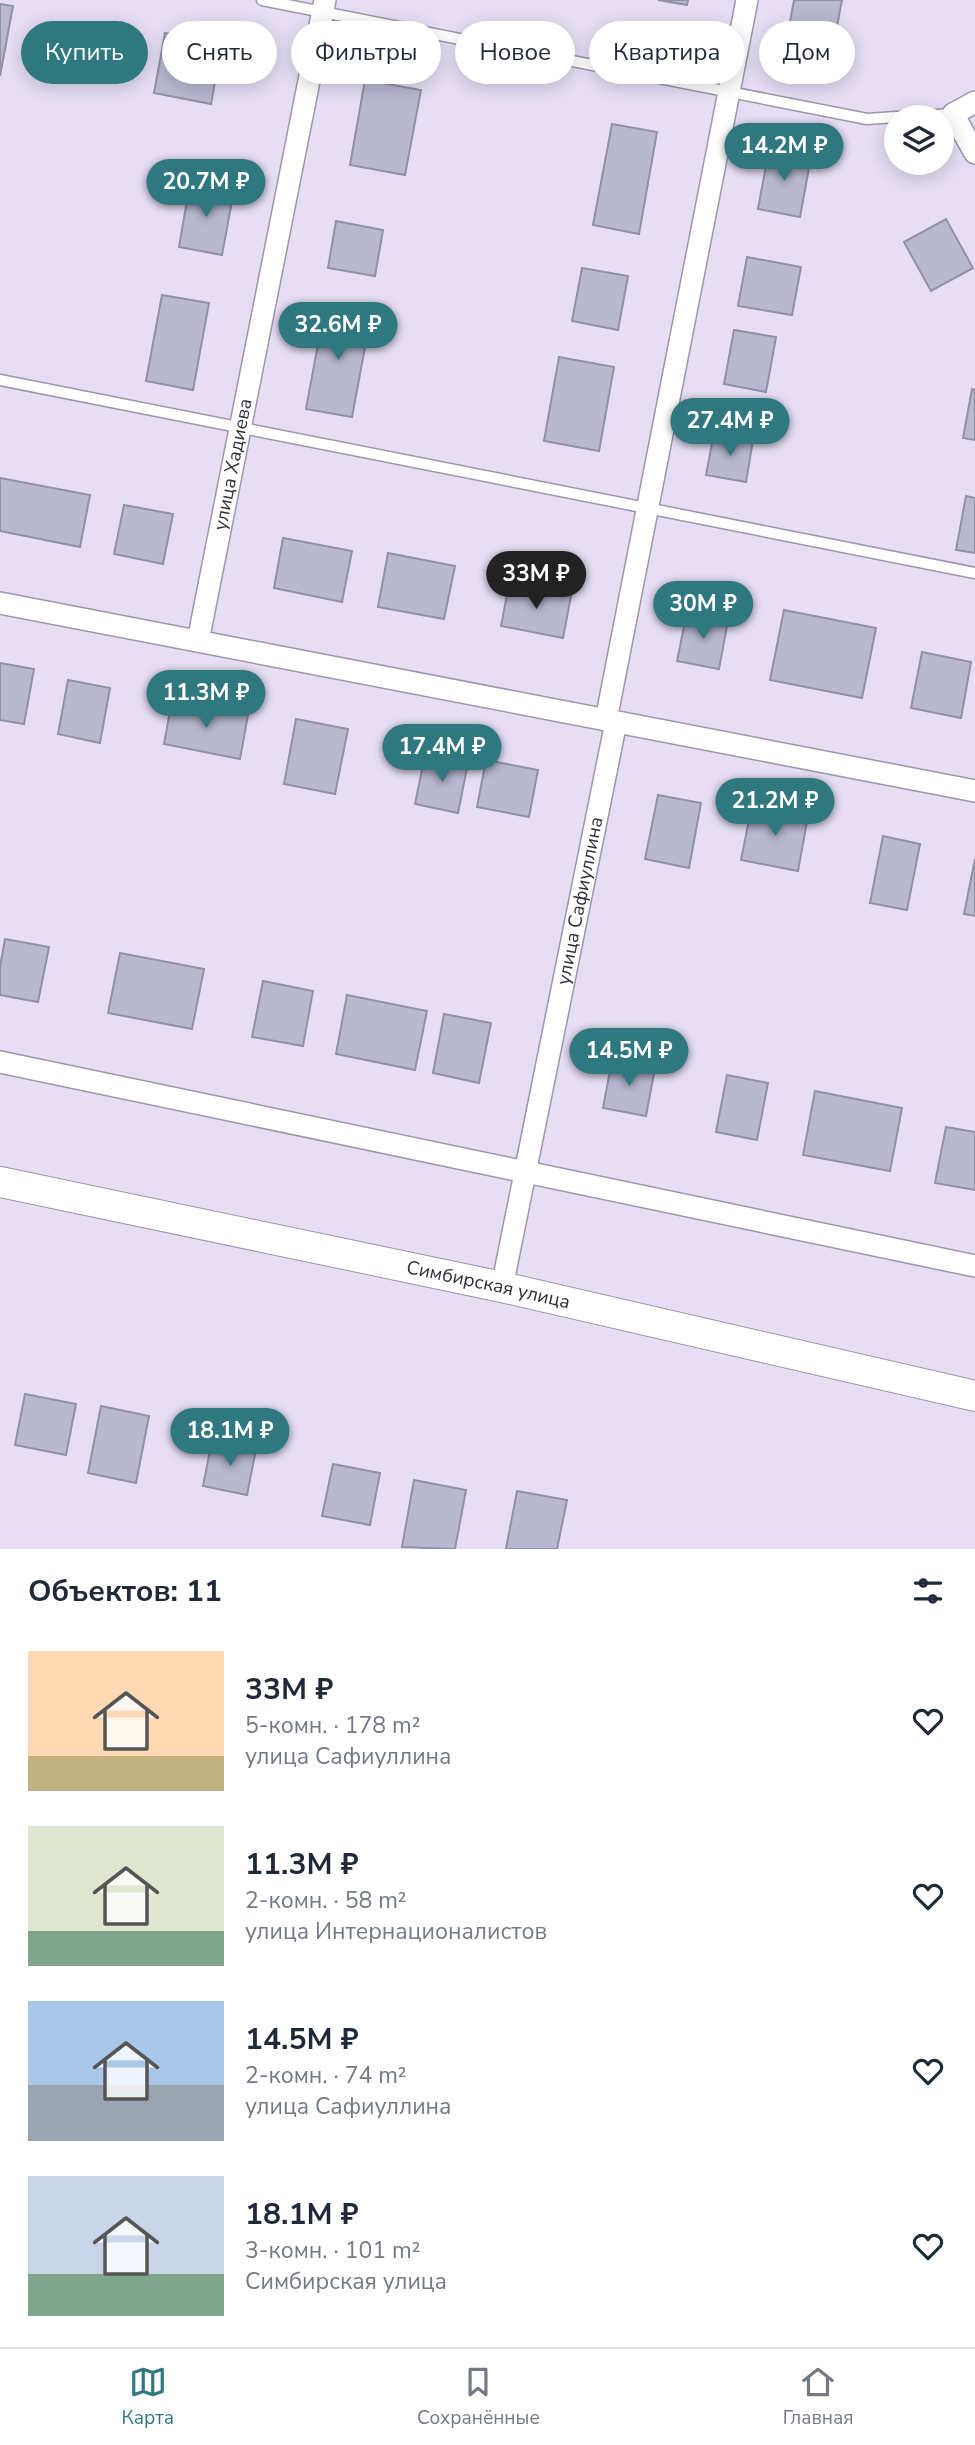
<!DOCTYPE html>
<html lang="ru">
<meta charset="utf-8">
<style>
body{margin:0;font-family:"Nunito Sans",sans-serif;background:#f2f2f3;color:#1f2937;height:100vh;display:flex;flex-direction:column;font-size:26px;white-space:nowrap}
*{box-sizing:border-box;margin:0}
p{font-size:23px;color:#747a83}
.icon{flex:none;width:38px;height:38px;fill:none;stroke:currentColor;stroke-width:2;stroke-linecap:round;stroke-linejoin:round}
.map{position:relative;height:1549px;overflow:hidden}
.details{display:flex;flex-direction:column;background:#fff;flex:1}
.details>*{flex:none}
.banner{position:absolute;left:21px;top:21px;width:934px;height:63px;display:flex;gap:14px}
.buttons{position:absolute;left:884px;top:105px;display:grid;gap:14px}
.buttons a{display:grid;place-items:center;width:70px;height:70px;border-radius:50%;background:#fff;box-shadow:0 4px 18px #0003;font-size:35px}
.price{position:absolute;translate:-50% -60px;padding:0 16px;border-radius:24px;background:#2f7880;color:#fff;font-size:23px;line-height:46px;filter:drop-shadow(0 2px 4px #0008)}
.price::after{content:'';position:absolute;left:50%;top:42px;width:21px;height:16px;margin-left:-10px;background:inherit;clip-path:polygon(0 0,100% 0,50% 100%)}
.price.on{background:#222;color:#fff}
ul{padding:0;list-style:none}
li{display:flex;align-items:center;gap:21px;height:175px;padding:0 28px}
li span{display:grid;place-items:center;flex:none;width:196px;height:140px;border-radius:0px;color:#555}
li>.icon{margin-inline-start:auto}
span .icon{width:84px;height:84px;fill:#fffc;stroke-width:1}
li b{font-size:30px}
h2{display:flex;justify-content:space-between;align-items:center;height:84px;padding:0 28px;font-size:30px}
.pill{padding:0 24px;border-radius:32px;background:#fff;box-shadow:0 4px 18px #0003;font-size:24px;line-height:63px}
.pill.on{background:#2f7880;color:#fff}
.menu{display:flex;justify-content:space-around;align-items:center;height:98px;border-top:2px solid #e0e1e3;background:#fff;font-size:19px;color:#747a83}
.menu a{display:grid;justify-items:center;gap:4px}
.menu .on{color:#2f7880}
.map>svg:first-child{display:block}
</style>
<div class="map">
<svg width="975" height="1549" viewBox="0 0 975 1549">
<rect width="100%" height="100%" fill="#e7def5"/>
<path fill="#b8b9d1" stroke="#9090a7" stroke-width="2" d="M658,0H688L687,5Z
M794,0H842L832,53L786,44Z
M0,4L13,6L0,76Z
M165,33L222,43L211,104L154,93Z
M365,80L421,90L405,175L350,165Z
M612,124L657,132L639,234L593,225Z
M769,149L811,157L800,217L758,209Z
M190,183L234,190L222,255L179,247Z
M946,219L973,268L931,291L904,242Z
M336,221L383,230L375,276L328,268Z
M747,257L801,267L792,315L738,306Z
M582,268L628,276L618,330L572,321Z
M162,295L209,303L193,390L146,381Z
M325,306L371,315L352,417L306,409Z
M734,330L776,337L766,392L724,384Z
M559,357L614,367L599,451L544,441Z
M972,389L975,390V440L963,438Z
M714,433L753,440L746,482L706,475Z
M0,478L90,495L80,547L0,531Z
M966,496L975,498V553L956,550Z
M124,505L173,514L163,564L114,554Z
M283,538L352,551L342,602L274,588Z
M388,553L455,566L444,619L378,607Z
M509,584L571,596L563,638L501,626Z
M784,610L876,628L862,698L770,680Z
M687,612L728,621L719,669L677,661Z
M922,652L971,662L961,718L911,708Z
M0,663L34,669L24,724L0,720Z
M68,680L110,688L100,743L58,734Z
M172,700L248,715L240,759L164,744Z
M296,719L348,729L335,794L284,784Z
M425,755L468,763L458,813L415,804Z
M486,760L538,770L529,817L477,807Z
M658,795L701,803L689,868L645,859Z
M752,805L808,816L798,871L741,860Z
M883,836L920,844L907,910L870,903Z
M975,859V916L964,914Z
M5,939L49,947L38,1002L0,995V967Z
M120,953L204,969L192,1029L108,1013Z
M263,981L313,991L303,1046L252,1037Z
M347,995L427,1011L415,1070L336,1054Z
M444,1014L491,1023L479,1083L433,1073Z
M612,1060L655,1068L646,1116L603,1108Z
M727,1075L768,1083L757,1140L716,1132Z
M815,1091L902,1108L890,1171L803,1155Z
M946,1127L975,1132V1190L935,1183Z
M25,1394L76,1404L66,1455L15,1445Z
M101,1406L149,1416L136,1483L88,1473Z
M212,1440L256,1449L247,1495L203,1486Z
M333,1464L380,1473L370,1525L322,1516Z
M414,1480L466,1490L455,1549L402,1547Z
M517,1491L567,1500L557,1549H506Z"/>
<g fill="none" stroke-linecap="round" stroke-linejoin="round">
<defs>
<path id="service" d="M262,0L867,119L896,117
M897,117L953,114
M0,380L975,573"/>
<g id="minor">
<path d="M975,102L953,114L975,153"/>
<path d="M0,603L975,791"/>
<path id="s1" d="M198,641L325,0"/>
<path d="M606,720L747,0"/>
<path d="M0,1062L975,1266"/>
<path id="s2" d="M502,1287L616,722"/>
</g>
<g id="secondary">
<path id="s3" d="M0,1182L502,1287L975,1396"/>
</g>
</defs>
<use href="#service" stroke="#9d95aa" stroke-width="13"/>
<use href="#minor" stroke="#9d95aa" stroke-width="24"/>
<use href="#secondary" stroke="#9d95aa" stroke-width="32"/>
<use href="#service" stroke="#fff" stroke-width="10"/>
<use href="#minor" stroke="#fff" stroke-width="21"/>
<use href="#secondary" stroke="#fff" stroke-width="30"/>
</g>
<g text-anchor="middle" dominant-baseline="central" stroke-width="5" stroke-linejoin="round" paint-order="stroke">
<g font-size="19" fill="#322e37" stroke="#e7def5">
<text stroke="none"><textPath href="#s1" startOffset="180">улица Хадиева</textPath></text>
<text stroke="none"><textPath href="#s2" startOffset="394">улица Сафиуллина</textPath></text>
<text stroke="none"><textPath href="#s3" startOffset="499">Симбирская улица</textPath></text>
</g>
</g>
</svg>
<div class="buttons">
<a><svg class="icon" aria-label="layers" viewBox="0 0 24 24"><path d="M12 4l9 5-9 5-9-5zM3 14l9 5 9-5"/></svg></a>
</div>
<b class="price" style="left:784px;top:183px">14.2M ₽</b>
<b class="price" style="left:206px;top:219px">20.7M ₽</b>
<b class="price" style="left:338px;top:362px">32.6M ₽</b>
<b class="price" style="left:730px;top:458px">27.4M ₽</b>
<b class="price on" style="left:536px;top:611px">33M ₽</b>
<b class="price" style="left:703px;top:641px">30M ₽</b>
<b class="price" style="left:206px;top:730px">11.3M ₽</b>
<b class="price" style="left:442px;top:784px">17.4M ₽</b>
<b class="price" style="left:775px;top:838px">21.2M ₽</b>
<b class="price" style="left:629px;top:1088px">14.5M ₽</b>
<b class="price" style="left:230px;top:1468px">18.1M ₽</b>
<div class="banner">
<a class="pill on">Купить</a>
<a class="pill">Снять</a>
<a class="pill">Фильтры</a>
<a class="pill">Новое</a>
<a class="pill">Квартира</a>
<a class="pill">Дом</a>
</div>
</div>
<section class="details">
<h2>Объектов: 11<svg class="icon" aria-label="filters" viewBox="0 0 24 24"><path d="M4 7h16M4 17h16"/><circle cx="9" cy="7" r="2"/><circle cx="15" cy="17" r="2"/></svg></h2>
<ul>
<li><span style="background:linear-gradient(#ffd9b3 75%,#c2b280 0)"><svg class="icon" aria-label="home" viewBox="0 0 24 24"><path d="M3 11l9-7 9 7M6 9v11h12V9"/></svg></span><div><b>33M ₽</b><p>5-комн. · 178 m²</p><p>улица Сафиуллина</p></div><svg class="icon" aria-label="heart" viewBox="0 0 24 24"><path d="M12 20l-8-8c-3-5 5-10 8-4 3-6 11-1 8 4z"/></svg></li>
<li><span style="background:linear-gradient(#dfe7d0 75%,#7fa58c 0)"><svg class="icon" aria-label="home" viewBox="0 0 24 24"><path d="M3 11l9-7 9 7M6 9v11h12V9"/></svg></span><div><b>11.3M ₽</b><p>2-комн. · 58 m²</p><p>улица Интернационалистов</p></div><svg class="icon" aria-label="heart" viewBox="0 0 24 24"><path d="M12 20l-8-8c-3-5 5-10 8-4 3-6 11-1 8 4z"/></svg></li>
<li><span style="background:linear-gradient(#a9c7e8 60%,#9aa5b1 0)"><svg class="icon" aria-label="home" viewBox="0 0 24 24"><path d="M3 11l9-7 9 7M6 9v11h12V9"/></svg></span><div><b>14.5M ₽</b><p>2-комн. · 74 m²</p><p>улица Сафиуллина</p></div><svg class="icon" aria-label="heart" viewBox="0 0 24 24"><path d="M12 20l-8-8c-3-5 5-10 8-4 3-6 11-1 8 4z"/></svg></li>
<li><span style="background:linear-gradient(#c9d6e8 70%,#7fa58c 0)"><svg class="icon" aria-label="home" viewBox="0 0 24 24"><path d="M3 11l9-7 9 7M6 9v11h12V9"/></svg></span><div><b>18.1M ₽</b><p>3-комн. · 101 m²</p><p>Симбирская улица</p></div><svg class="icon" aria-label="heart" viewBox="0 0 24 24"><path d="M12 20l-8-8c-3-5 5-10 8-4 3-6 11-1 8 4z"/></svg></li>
</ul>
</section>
<nav class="menu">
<a class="on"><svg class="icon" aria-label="map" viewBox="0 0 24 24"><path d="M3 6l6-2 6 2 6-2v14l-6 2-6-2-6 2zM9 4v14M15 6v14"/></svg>Карта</a>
<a><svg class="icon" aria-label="saved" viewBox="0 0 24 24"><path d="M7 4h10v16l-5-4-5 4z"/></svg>Сохранённые</a>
<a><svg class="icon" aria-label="home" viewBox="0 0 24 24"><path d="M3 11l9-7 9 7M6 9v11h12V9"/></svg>Главная</a>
</nav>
